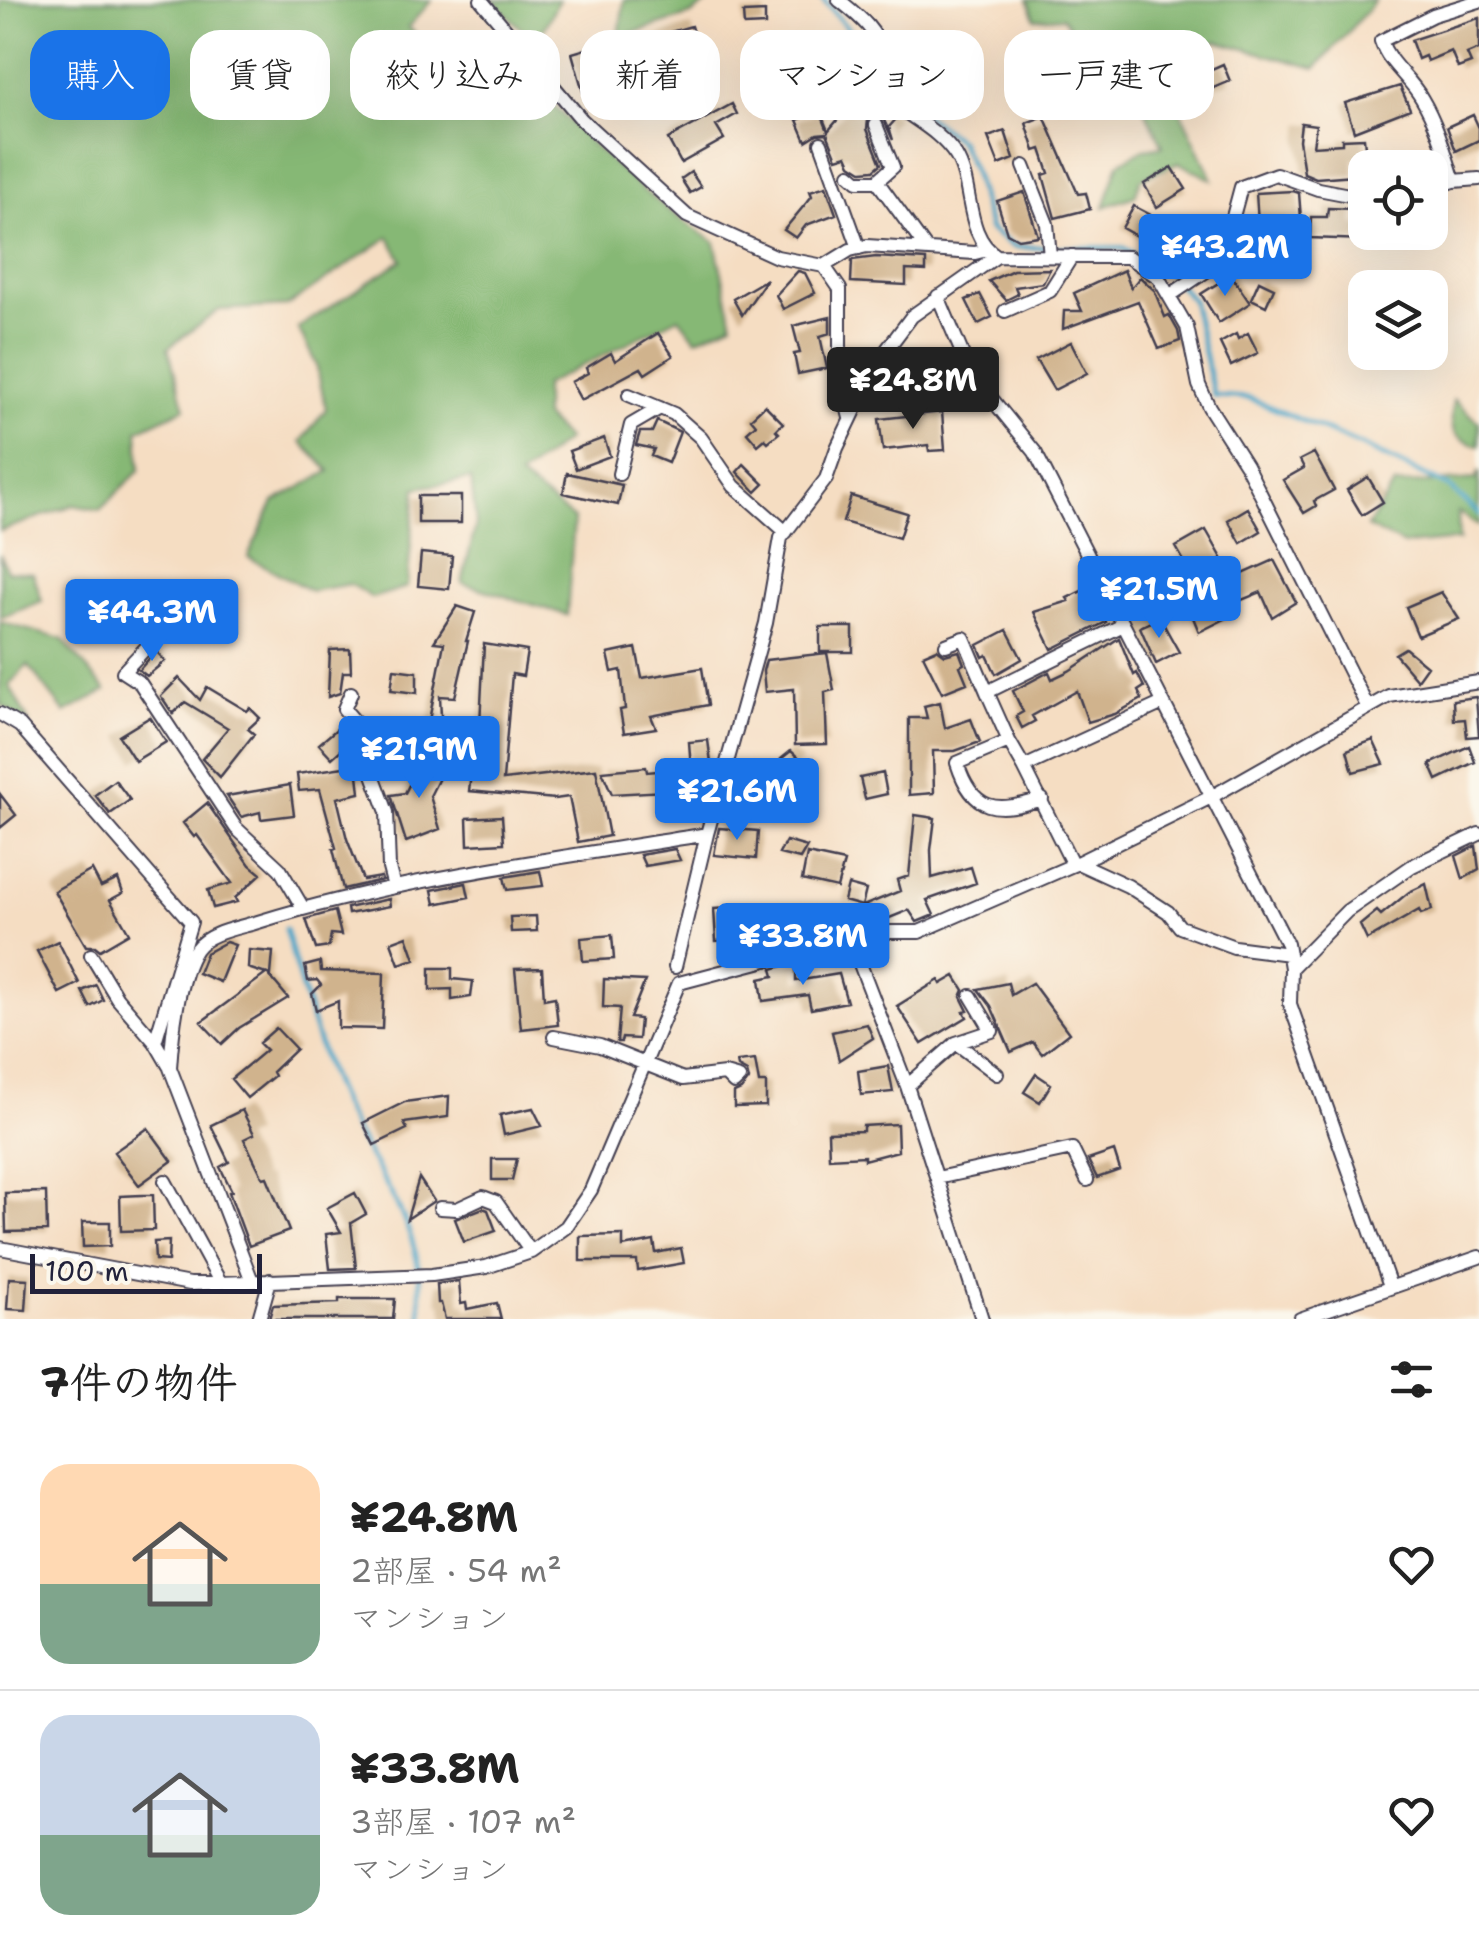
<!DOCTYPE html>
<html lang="ja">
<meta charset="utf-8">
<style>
body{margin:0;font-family:"Shantell Sans","Klee One",sans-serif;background:#f6f6f6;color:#222;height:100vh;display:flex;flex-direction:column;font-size:38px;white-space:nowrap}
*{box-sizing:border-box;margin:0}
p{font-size:32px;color:#767676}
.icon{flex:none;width:55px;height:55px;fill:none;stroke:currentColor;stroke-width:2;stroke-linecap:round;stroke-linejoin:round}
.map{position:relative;height:1319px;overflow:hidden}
.side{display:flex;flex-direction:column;background:#fff;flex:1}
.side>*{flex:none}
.banner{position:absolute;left:30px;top:30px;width:1420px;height:90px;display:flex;gap:20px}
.tools{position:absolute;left:1348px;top:150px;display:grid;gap:20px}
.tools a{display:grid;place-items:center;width:100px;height:100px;border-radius:20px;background:#fff;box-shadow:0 10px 40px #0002;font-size:50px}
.scale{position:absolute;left:30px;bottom:25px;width:232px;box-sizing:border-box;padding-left:10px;border:5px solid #22223b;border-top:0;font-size:28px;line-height:35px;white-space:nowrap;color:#22223b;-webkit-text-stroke:8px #fbf7ec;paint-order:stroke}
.price{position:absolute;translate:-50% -85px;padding:0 22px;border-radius:10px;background:#1a73e8;color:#fff;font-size:32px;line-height:65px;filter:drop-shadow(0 2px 5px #0008)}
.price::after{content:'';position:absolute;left:50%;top:60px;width:30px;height:22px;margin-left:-15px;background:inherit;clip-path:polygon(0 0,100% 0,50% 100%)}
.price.selected{background:#222;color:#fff}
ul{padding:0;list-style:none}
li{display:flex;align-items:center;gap:30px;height:250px;padding:0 40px}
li+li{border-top:2px solid #e0e0e0}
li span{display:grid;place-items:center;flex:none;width:280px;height:200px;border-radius:30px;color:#555}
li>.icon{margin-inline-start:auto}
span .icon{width:120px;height:120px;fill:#fffc;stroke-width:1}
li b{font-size:42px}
h2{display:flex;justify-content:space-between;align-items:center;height:120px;padding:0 40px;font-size:42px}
.chip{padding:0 35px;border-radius:30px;background:#fff;box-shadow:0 10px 40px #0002;font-size:35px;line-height:90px}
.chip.selected{background:#1a73e8;color:#fff}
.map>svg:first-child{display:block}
</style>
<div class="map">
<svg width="1479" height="1319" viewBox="0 0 1479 1319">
<rect width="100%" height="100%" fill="#fbf7ec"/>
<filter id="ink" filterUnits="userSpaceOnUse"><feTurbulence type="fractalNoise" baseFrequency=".01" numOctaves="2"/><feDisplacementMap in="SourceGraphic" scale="20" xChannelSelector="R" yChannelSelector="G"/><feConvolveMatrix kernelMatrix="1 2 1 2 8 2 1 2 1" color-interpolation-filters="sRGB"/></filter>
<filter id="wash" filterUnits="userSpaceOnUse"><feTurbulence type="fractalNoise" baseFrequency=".0048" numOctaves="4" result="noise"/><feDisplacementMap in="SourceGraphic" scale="40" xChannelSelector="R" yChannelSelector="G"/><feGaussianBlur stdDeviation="2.25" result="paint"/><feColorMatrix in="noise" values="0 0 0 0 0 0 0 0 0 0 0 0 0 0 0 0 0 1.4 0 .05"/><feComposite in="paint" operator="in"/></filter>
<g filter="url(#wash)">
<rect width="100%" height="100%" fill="#f5ddc2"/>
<path fill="#86b874" stroke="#546d58" stroke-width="2.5" d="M0,0H432L408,27L444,59L451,109L462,114L490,107L532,82C589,144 643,197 715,242L733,323L696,339L679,317L544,385V417L567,440L519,477L574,519L567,615L462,583L476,524L471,479L416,488L407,587L372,598L350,584L311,591L248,557L274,502L330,471L301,442L326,409L316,364L298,328L402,260L389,237L287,306L219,310L168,348L185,408L138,430L140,470L100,510L73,505L0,531Z
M493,0H559L536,44Z
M624,0H712L691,15L619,37Z
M1028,0H1376L1316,68L1216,41L1161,70L1213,180L1179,163L1141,179L1135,196L1104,207L1119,163L1144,149L1163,146L1135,91L1095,73L1063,17L1035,19Z
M1453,399L1479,422V446C1448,437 1451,428 1453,399Z
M1479,472V526L1458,512L1459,540L1404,545L1367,527L1394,485L1476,479Z
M0,554L7,571L33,573L42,601L0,618Z
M0,622L62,639L106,691L65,713L28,665L9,685L30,724L0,704Z"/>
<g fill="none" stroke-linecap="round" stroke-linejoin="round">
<path stroke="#4aa6c8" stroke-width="5" d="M823,0L876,62L891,90L959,140L973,171L990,230L1014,247L1123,248L1173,277L1192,300L1214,396L1249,398L1355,443L1449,487L1479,514
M285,929C302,986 316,1044 339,1098C362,1154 408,1204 418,1265C421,1282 420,1301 421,1319"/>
</g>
<g id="blocks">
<path fill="#d0b38d" d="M765,12V25L744,26L743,13Z
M1479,18V49L1467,54L1471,63L1458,68L1451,51L1427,61L1425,56L1418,59L1411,40Z
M691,26L696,42L690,44L699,76L688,79L691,89L646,101L638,79L584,95L572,53L586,49L589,56Z
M1223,64L1230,81L1204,92L1198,75Z
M1400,86L1410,109L1354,131L1345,103Z
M874,98L882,114L886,110L897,118L889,127L893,140L883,118L873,115L868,120L867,129L881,164L874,170L862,171L851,164L847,155L837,158L827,133L817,134L806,141L797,120L820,111L828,131L846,110Z
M732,104L737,114L716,126L724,139L681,163L668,139Z
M1473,115L1479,128V140L1456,151L1447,127Z
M1044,116L1078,194L1086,193L1090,209L1055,218L1043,175L1049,173L1041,149L1035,151L1026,123Z
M1301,123L1316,125L1313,146L1342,144V139L1364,138L1366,157L1353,159L1354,175L1316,178L1304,173L1299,140Z
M1005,131L1014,159L999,165L988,137Z
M1172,167L1186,189L1157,207L1144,184Z
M691,172L701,187L690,193L681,179Z
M826,186L836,214L806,225L796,238L784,230L812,196L810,191Z
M1293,191L1299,193L1301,219L1283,220L1284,236L1266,237L1265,222H1258L1256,193Z
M1024,192L1038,236L1018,239L1007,233L997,201Z
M1134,206L1166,223L1154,246L1122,228Z
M1328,208L1353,209V225L1365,226V240L1310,238L1311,217H1327Z
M1202,229L1215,234L1203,260L1191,254Z
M876,257L926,260V271L906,270V285L851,282L852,260Z
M1050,269L1043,283L1015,287L1018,294L1006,300L989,281L1013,270Z
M1124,270L1131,288L1140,277L1154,290L1165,317L1169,315L1178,331L1180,341L1159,349L1138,301L1063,329L1064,311H1082L1074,293Z
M798,271L805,273L815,293L783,309L776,295Z
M1231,275L1250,303L1219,323L1201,294Z
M767,279L742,315L733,299Z
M1259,281L1274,288L1266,306L1251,299Z
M980,294L992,317L978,324L966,300Z
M830,317V333L820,336L827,368L798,374L794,354L800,353L793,326Z
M658,333L673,356L645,374L641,368L581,400L571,382L588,373L586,368L611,353L615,361Z
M1248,333L1258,353L1231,366L1220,343L1236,334L1238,339Z
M1071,342L1087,373L1054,390L1036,360Z
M765,405L783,423L776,430L779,433L768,442L765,439L758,445L747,432L756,424L751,418Z
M942,412L945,450L929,451L928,445L883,450L879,419Z
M657,421L680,432L668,463L651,456L654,449L636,445L640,432H652Z
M604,438L610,456L576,469L569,451Z
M1314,453L1334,490L1314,501L1316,506L1304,513L1283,480L1304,468L1300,460Z
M744,464L764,484L756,492L737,472Z
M567,473L622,485L618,505L563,493Z
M1368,477L1383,502L1362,515L1347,490Z
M418,496H461V523H418Z
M851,496L907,513L899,538L843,522Z
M1248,508L1261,531L1241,543L1228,520Z
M1206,530L1222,558L1192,575L1176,547Z
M421,553L452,556L449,589L418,586Z
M1274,560L1296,602L1272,617L1261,592L1222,608L1227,618L1199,632L1188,605L1227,585L1225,582Z
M1090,587L1106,622L1052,649L1034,612L1069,601L1067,598Z
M1441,592L1459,619L1418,636L1406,607Z
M457,606L475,612L466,641H468L455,697L440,696L442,736H426L444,643L434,642Z
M1160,618L1179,652L1156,664L1140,627Z
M820,627H853V652H820Z
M1007,630L1022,659L996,674L987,655L983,657L978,645Z
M1119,638L1134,675L1137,673L1144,687L1138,691L1142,699L1115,714L1088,722L1077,691L1032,716L1035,721L1022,728L1016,716L1023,712L1013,691L1049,672L1052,679L1069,671Z
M484,644L527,651L523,676L512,674L503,780L596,769L609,836L578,842L569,797L555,799L469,791L472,764L478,765Z
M636,648L642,678L702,668L708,705L651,716L656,728L624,733L620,710L625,709L621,670L612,672L608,654Z
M1405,648L1427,666L1417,680L1395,654Z
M350,649L351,672H343L340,693L328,697L330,650Z
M937,649L945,655L959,651L964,664L960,666L967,683L942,693L923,655Z
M156,651L165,661L147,676L139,670Z
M827,653L834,690L825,692L827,744L795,745L794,689L765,692L763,671L766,660Z
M394,669L417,672V693L391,690Z
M179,678L200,700L207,687L247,711L250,708L260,718L248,729L254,734L220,777L202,759L228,728L185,702L173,714L161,696Z
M1476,697L1479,736L1467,737L1465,719L1454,720L1453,700Z
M940,702L945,728L971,719L980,742L955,751H933L934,793L909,795V718H927L924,706Z
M150,717L166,742L135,761L119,736Z
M339,727L351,741L332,758L319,744Z
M708,740L711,763L704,764L697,799H666L665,791L612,794L602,771L646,767L647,772L691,768L689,742Z
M1373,740L1384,764L1353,772L1347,750Z
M1469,746L1475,762L1437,780L1430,764Z
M791,751L802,761L789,769L781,759Z
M424,755L445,766L430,796L440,829L406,842L391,795L405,793Z
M357,765L360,793L337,798L347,839L363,880L381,877L382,880L343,889L333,849L336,848L320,789L299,791L297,774Z
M883,773L887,794L865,799L860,778Z
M115,780L130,800L110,814L95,795Z
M290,785L294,815L261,819L260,812L241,817L227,796Z
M0,794L16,815L0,828Z
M207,803L250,865L261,874L235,898L237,902L213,908L208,890L232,883L197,835L194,837L183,823Z
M915,815L935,818L931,850L932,878L971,867L976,883L927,900L934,915L917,922L909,910L882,921L878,910L863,906L900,891L897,880L909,876Z
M502,816L504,843L468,845L467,818Z
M719,828L758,831L756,859L714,855Z
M786,841L807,847L800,859L779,854Z
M1476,846L1479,870L1463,879L1456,856Z
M675,849L680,860L645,866L640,855Z
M807,854L844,862L837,888L802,880Z
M92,870L101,887L118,879L123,893L110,900L129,933L100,950L95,946H86L54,891Z
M540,871L543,886L507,890L504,877Z
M466,883L469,897L435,904L432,890Z
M1426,884L1432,910L1421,914L1419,910L1367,940L1360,925L1377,911L1381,915L1409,892Z
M848,885L866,890L862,906L844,901Z
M389,899L390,906L348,914L347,908Z
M776,905L777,937L716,941L714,909Z
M335,911L341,935L331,934L329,947L316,949L306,919Z
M536,916L537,931L511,932L510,917Z
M612,935L614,959L583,961L581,938Z
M407,936L415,959L399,964L391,942Z
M58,941L79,983L59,993L37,951Z
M226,942L235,945L220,982L198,973L206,953Z
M249,950L273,952L271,975L268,974L288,998L239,1028L222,1044L201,1022L266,974L248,968Z
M320,962L321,971L384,973L382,1029L338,1028V1001L316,1010L312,994L321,985L317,980L308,981L305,966Z
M796,962V981L839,974L847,1002L811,1009L808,995L763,1001L760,979L774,976L772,969Z
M430,968H452V979L473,981L471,997L452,1000V989L430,990Z
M542,968L544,999L555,997L558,1025L521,1029L515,969Z
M955,976L964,990L961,997L968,1011L964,1012L967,1017L922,1044L897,1006L939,980L941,984Z
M604,979L645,981L630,1018L640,1019L638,1039L622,1038L621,1042H617L620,1008L603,1007Z
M1008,983L1011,995L1032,983L1069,1033L1042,1054L1033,1042L1011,1052L991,1006L978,989Z
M96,985L103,1000L90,1007L82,991Z
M867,1024L873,1038L839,1060L832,1032Z
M276,1028L296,1049L272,1072L274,1076L247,1098L231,1079L266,1050L259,1043Z
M755,1060L759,1083H766V1106L734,1107V1093L741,1090L749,1080L747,1072L738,1067L737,1062Z
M888,1066L893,1092L861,1095L858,1071Z
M1036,1074L1051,1084L1040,1102L1024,1092Z
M449,1096L448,1117L404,1123L407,1129L374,1145L363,1123L405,1102Z
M533,1108L542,1126L504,1135L500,1115Z
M242,1110L254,1134L244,1139L263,1178L267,1177L289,1231L249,1246L229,1192L232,1191L220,1167L229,1162L211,1125Z
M897,1124L898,1151L864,1160V1156L829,1158L828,1132L863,1131V1126Z
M148,1128L172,1161L139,1185L114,1152Z
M1114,1151L1120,1170L1097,1178L1088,1160Z
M492,1159H517L512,1180H492Z
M419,1178L434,1201L407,1219Z
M46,1192L47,1231L6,1232L5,1193Z
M355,1193L366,1214L351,1223L356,1268L330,1269L326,1234L341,1232L327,1208Z
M142,1195H153L154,1230L121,1231L120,1196Z
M483,1208L488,1210L496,1231L464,1242L455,1219Z
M82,1222H110V1246L83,1247Z
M623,1235V1247L654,1241L656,1253L681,1248L684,1263L638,1271L637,1261H580V1236Z
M169,1241L168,1261L155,1260L154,1242Z
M9,1278L28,1279L26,1310L7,1309Z
M459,1281L461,1304L466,1303L467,1309L497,1303L501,1319H445L441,1303H438L437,1284Z
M339,1299H395L393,1319H269L273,1305L339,1303Z"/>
</g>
</g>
<g filter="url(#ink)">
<use href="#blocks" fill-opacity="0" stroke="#423e4f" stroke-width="2.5"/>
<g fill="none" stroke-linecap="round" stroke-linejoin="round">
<defs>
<path id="street" d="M481,0L582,120L687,216L777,257L824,266L850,250L867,246L975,253L987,250
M839,0C860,17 876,29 884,56L868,68C873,77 877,88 884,95C907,117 938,128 956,156C974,185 964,236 997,256L1128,257L1158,277L1187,327L1199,385L1209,407L1246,465L1367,706
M876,125L893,167L877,181L927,250
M821,143L859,248
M1024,166L1047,224L1050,256
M850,174L858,181H877
M1454,181C1445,153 1437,124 1422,99C1410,77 1389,65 1381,41L1433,15L1479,1
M1430,189L1454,181L1479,179
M824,266L840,289V376L850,418
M938,296L970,372L1035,452L1287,944L1291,968L1290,1004L1390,1286
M1169,296L1221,261L1241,187L1276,174L1318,189L1365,198
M1005,311L1050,291L1072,256
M629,395L674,414L701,438L734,486L786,532
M619,474L631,425L660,408
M179,613L123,672L140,683L236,828L280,869L303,908
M946,645L964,638L987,692
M351,693L344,709L363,731L369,764L387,812L389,868L394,887
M0,714L20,726L191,922L155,1042
M1009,741L987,692L1123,625
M1024,767L1009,741L957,763C973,813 996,813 1042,799
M1078,863L1128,886L1168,912L1180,927L1234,947L1289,954
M1073,865L1024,767L1163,703
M850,938L907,1086L982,1319
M91,955L117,998L155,1042L169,1066
M675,967L707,834L766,623L781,538L826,479L837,448L879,360L912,316L997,256
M1291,968L1347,911L1412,866L1479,834
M554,1037L600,1046L683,1079L725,1074L739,1078L734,1083L725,1074
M956,1043L997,1074
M907,1086L956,1043L992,1031L971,996
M937,1178L1072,1149L1087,1180
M165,1181L220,1282
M440,1208L457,1209L483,1197L496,1202L531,1252
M0,1248L190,1284L432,1275L486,1267L531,1252L566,1227L591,1190L679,983L872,932H919L1073,865L1211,797L1389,696L1479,682
M252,1281L170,1068C172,1036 178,976 196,949C208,932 239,928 258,922C404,877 557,859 707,834
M259,1319L270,1280
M1300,1319L1479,1257"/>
</defs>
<use href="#street" stroke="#423e4f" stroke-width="16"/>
<use href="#street" stroke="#fff" stroke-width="12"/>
</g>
</g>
</svg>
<div class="tools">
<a><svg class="icon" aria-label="locate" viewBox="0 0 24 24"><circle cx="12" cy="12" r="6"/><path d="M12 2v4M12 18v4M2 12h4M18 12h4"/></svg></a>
<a><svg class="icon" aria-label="layers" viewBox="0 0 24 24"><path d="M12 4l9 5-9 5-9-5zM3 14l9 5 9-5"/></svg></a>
</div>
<div class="scale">100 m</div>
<b class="price" style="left:1225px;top:299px">¥43.2M</b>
<b class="price selected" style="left:913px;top:432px">¥24.8M</b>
<b class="price" style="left:1159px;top:641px">¥21.5M</b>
<b class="price" style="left:152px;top:664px">¥44.3M</b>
<b class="price" style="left:419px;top:801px">¥21.9M</b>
<b class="price" style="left:737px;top:843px">¥21.6M</b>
<b class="price" style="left:803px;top:988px">¥33.8M</b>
<div class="banner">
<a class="chip selected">購入</a>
<a class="chip">賃貸</a>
<a class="chip">絞り込み</a>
<a class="chip">新着</a>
<a class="chip">マンション</a>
<a class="chip">一戸建て</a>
</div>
</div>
<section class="side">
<h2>7件の物件<svg class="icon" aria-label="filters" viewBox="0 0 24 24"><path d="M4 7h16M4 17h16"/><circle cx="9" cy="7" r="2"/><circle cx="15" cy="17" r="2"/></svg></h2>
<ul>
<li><span style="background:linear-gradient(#ffd9b3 60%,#7fa58c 0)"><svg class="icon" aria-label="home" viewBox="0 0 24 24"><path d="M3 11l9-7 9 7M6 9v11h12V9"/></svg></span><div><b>¥24.8M</b><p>2部屋 · 54 m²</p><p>マンション</p></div><svg class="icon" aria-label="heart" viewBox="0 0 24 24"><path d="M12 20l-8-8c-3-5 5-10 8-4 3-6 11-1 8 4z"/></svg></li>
<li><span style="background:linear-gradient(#c9d6e8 60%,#7fa58c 0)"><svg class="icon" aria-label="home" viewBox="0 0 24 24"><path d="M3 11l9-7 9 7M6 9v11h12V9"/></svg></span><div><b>¥33.8M</b><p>3部屋 · 107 m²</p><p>マンション</p></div><svg class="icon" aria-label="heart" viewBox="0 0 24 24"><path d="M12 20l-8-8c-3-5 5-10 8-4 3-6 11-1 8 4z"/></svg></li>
</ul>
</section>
